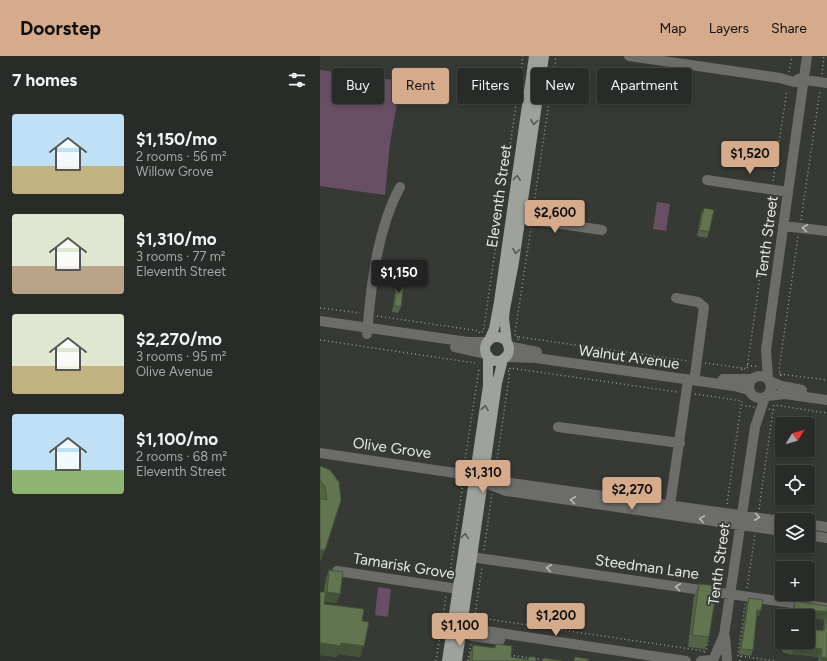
<!DOCTYPE html>
<meta charset="utf-8">
<style>
body{margin:0;font-family:Figtree,sans-serif;background:#343733;color:#f1f3f6;height:100vh;display:flex;flex-direction:column;font-size:15px;white-space:nowrap}
*{box-sizing:border-box;margin:0}
p{font-size:13px;color:#a5a7a7}
.icon{flex:none;width:22px;height:22px;fill:none;stroke:currentColor;stroke-width:2;stroke-linecap:round;stroke-linejoin:round}
.map{position:relative;flex:1;overflow:hidden}
.sheet{display:flex;flex-direction:column;background:#282b27;width:320px}
.sheet>*{flex:none}
.top-card{position:absolute;left:12px;top:12px;width:380px;height:36px;display:flex;gap:8px}
.needle{width:26px;rotate:53deg}
.fabs{position:absolute;left:455px;top:361px;display:grid;gap:8px}
.fabs a{display:grid;place-items:center;width:40px;height:40px;border-radius:4px;background:#282b27;box-shadow:0 2px 6px #0003,0 0 0 1px #444744;font-size:20px}
.price{position:absolute;translate:-50% -34px;padding:0 9px;border-radius:4px;background:#d6ab8b;color:#111;font-size:13px;line-height:26px;filter:drop-shadow(0 1px 2px #0008)}
.price::after{content:'';position:absolute;left:50%;top:24px;width:12px;height:9px;margin-left:-6px;background:inherit;clip-path:polygon(0 0,100% 0,50% 100%)}
.price.current{background:#222;color:#fff}
ul{padding:0;list-style:none}
li{display:flex;align-items:center;gap:12px;height:100px;padding:0 12px}
li span{display:grid;place-items:center;flex:none;width:112px;height:80px;border-radius:4px;color:#555}
li>.icon{margin-inline-start:auto}
span .icon{width:48px;height:48px;fill:#fffc;stroke-width:1}
li b{font-size:17px}
h2{display:flex;justify-content:space-between;align-items:center;height:48px;padding:0 12px;font-size:17px}
.chip{padding:0 14px;border-radius:4px;background:#282b27;box-shadow:0 2px 6px #0003,0 0 0 1px #444744;font-size:14px;line-height:36px}
.chip.current{background:#d6ab8b;color:#111}
header{display:flex;align-items:center;gap:24px;box-sizing:border-box;height:56px;padding:0 20px;background:#d6ab8b;color:#111}
header strong{font-size:19px}
nav{display:flex;gap:22px;margin-inline-start:auto;font-size:14px}
main{display:flex;flex:1;min-height:0}
.map>svg:first-child{display:block}
</style>
<header>
<strong>Doorstep</strong>
<nav><a>Map</a><a>Layers</a><a>Share</a></nav>
</header>
<main>
<section class="sheet">
<h2>7 homes<svg class="icon" aria-label="filters" viewBox="0 0 24 24"><path d="M4 7h16M4 17h16"/><circle cx="9" cy="7" r="2"/><circle cx="15" cy="17" r="2"/></svg></h2>
<ul>
<li><span style="background:linear-gradient(#bfe0f5 65%,#c2b280 0)"><svg class="icon" aria-label="home" viewBox="0 0 24 24"><path d="M3 11l9-7 9 7M6 9v11h12V9"/></svg></span><div><b>$1,150/mo</b><p>2 rooms · 56 m²</p><p>Willow Grove</p></div></li>
<li><span style="background:linear-gradient(#dfe7d0 65%,#b9a48a 0)"><svg class="icon" aria-label="home" viewBox="0 0 24 24"><path d="M3 11l9-7 9 7M6 9v11h12V9"/></svg></span><div><b>$1,310/mo</b><p>3 rooms · 77 m²</p><p>Eleventh Street</p></div></li>
<li><span style="background:linear-gradient(#dfe7d0 65%,#c2b280 0)"><svg class="icon" aria-label="home" viewBox="0 0 24 24"><path d="M3 11l9-7 9 7M6 9v11h12V9"/></svg></span><div><b>$2,270/mo</b><p>3 rooms · 95 m²</p><p>Olive Avenue</p></div></li>
<li><span style="background:linear-gradient(#bfe0f5 70%,#8fb573 0)"><svg class="icon" aria-label="home" viewBox="0 0 24 24"><path d="M3 11l9-7 9 7M6 9v11h12V9"/></svg></span><div><b>$1,100/mo</b><p>2 rooms · 68 m²</p><p>Eleventh Street</p></div></li>
</ul>
</section>
<div class="map">
<svg width="507" height="605" viewBox="0 0 507 605">
<rect width="100%" height="100%" fill="#363934"/>
<path fill="#684f64" d="M0,14L81,25L70,87L65,139L0,130Z
M337,146L350,148L346,175L333,173Z
M58,531L71,533L68,561L55,559Z"/>
<g fill="none" stroke-linecap="round" stroke-linejoin="round">
<path stroke="#959793" stroke-width="1.5" stroke-dasharray="1 3" stroke-linecap="butt" d="M469,16L472,0
M502,18L504,0
M453,125L467,34
M213,154L236,0
M481,164L500,34
M0,252L40,257
M57,260L160,275
M159,277L160,275L163,276L164,271L203,0
M199,281L369,305
M0,284L155,307
M198,284L199,281L195,280V277L211,172
M385,307L422,312
M427,309L439,311
M422,314V312L427,313L451,142
M188,315H190V312L357,336
M460,318L507,324
M461,320L459,314L478,180
M375,338L422,345L421,349L434,351
M449,353L453,354L454,349L507,357
M144,410L159,313
M175,418L190,315
M407,448L421,349
M439,453L453,354
M164,494L172,438
M129,524L143,427
M395,528L403,476
M427,532L435,479
M154,561L384,595
M154,565L162,511
M384,596L386,595L388,583
M190,599L210,602
M421,600L455,605
M214,602L224,604
M116,605L126,540
M148,605L151,588
M420,605L421,600H418L425,548"/>
<path stroke="#6c6d6a" stroke-width="10" d="M309,0L460,22L474,26L484,25
M478,23L507,27
M387,124L468,136
M193,161L282,174
M463,170L507,175
M356,242L378,246L384,251L375,319
M0,265L148,286H168
M47,278C51,229 57,174 80,131
M188,290L217,296
M135,291L166,298
M185,301L216,302L414,330L429,334
M429 331a11 11 0 1 1 22 0a11 11 0 1 1-22 0Z
M403,323H431
M448,323L446,294L487,0
M450,325L462,330L482,334
M447,340L465,338L507,344
M238,371L360,387
M0,397L162,421
M163,426L186,435L462,475
M169,426H184L462,465
M350,449L368,324
M488,468L507,471
M488,479L507,482
M144,500L507,552
M17,515L145,534
M141,575L153,573L366,605
M141,575L152,580L180,584
M405,581L407,604
M394,602L404,579L435,371L445,341
M381,605L392,604"/>
<path stroke="#9ea19c" stroke-width="10" d="M165 293a12 12 0 1 1 24 0a12 12 0 1 1-24 0Z
M169,284L174,273L179,246L214,0
M187,287L184,262L185,253L194,206L224,0
M127,605L168,330V300
M137,605L177,327L183,303"/>
</g>
<path fill="#536545" d="M384,152L389,176L387,182L377,180L381,158Z
M78,224L81,251L78,257L72,256L76,230Z
M0,410L10,414L0,506Z
M9,514L17,547L4,545V548L42,565L40,601L18,598L17,601L0,599L4,536L6,523Z
M379,528L389,581L385,593L368,591L374,540Z
M429,542L439,560L437,559L433,594L431,600L419,598L427,547Z
M475,545L507,550V605H498L499,601L472,598V599L462,596L464,586H488L503,575L504,564L488,560H471L472,554Z
M176,588L191,601L208,603L209,601L217,605H149L150,598L153,589L174,592Z"/>
<path fill="#445238" d="M0,494H5L0,506Z
M7,536L20,538L17,547L3,545Z
M437,554H441L439,560L435,559Z
M487,554L507,556L504,564L488,562V560H472L474,555Z
M0,587H21L44,590L40,601L18,598L17,601L0,599Z
M475,589L502,593L499,601L472,598Z
M501,601L507,602V605H499Z"/>
<path fill="#617550" stroke="#445238" d="M384,152L394,154L389,176L379,174Z
M78,224L84,225L81,251L74,250Z
M0,410L10,414L19,426L21,444L5,494H0V442L7,444L5,431L1,426H0Z
M9,514L23,516L20,538L7,536Z
M379,528L397,530L389,581L372,579Z
M0,536H6L4,548L44,553L42,565L49,566L44,590L21,587V590L0,587Z
M429,542L443,544L441,554H437L433,594L421,593Z
M475,545L507,550V556L487,554V556L474,555Z
M507,556V602L501,601L502,593L475,589V591L465,588V586H488V573L504,575Z
M176,588L192,590L191,601L208,604L209,601H215L217,605H152L153,589L175,592Z
M255,601L268,603V605H254Z
M224,602L242,605H222Z"/>
<defs><path id="oneway-chevron" d="M-2-3.5L2.5 0L-2 3.5" fill="none" stroke-width="1.6" stroke-linecap="round" stroke-linejoin="round"/></defs>
<g stroke="#555853">
<use href="#oneway-chevron" transform="translate(214 66) rotate(98)"/>
<use href="#oneway-chevron" transform="translate(197 122) rotate(-82)"/>
<use href="#oneway-chevron" transform="translate(196 195) rotate(99)"/>
<use href="#oneway-chevron" transform="translate(165 352) rotate(-81)"/>
<use href="#oneway-chevron" transform="translate(145 480) rotate(-82)"/>
</g>
<g stroke="#bbbdba">
<use href="#oneway-chevron" transform="translate(485 172) rotate(-172)"/>
<use href="#oneway-chevron" transform="translate(253 444) rotate(-172)"/>
<use href="#oneway-chevron" transform="translate(437 461) rotate(8)"/>
<use href="#oneway-chevron" transform="translate(382 463) rotate(-171)"/>
<use href="#oneway-chevron" transform="translate(229 512) rotate(-172)"/>
<use href="#oneway-chevron" transform="translate(358 531) rotate(-172)"/>
</g>
<g text-anchor="middle" dominant-baseline="central" stroke-width="3.5" stroke-linejoin="round" paint-order="stroke">
<g font-size="15" fill="#e6e8e5" stroke="#363934">
<text transform="translate(179 140) rotate(-82)">Eleventh Street</text>
<text transform="translate(447 181) rotate(-82)">Tenth Street</text>
<text transform="translate(309 301) rotate(8)">Walnut Avenue</text>
<text transform="translate(72 392) rotate(8)">Olive Grove</text>
<text transform="translate(399 508) rotate(-82)">Tenth Street</text>
<text transform="translate(84 510) rotate(9)">Tamarisk Grove</text>
<text transform="translate(327 511) rotate(8)">Steedman Lane</text>
</g>
</g>
</svg>
<div class="fabs">
<a><svg class="needle" viewBox="-14 -14 28 28"><path d="M0-13l5 13h-10z" fill="#e53935"/><path d="M0 13l5-13h-10z" fill="#a5a7a7"/></svg></a>
<a><svg class="icon" aria-label="locate" viewBox="0 0 24 24"><circle cx="12" cy="12" r="6"/><path d="M12 2v4M12 18v4M2 12h4M18 12h4"/></svg></a>
<a><svg class="icon" aria-label="layers" viewBox="0 0 24 24"><path d="M12 4l9 5-9 5-9-5zM3 14l9 5 9-5"/></svg></a>
<a>+</a>
<a>−</a>
</div>
<b class="price" style="left:430px;top:119px">$1,520</b>
<b class="price" style="left:235px;top:178px">$2,600</b>
<b class="price current" style="left:79px;top:238px">$1,150</b>
<b class="price" style="left:163px;top:438px">$1,310</b>
<b class="price" style="left:312px;top:455px">$2,270</b>
<b class="price" style="left:236px;top:581px">$1,200</b>
<b class="price" style="left:140px;top:591px">$1,100</b>
<div class="top-card">
<a class="chip">Buy</a>
<a class="chip current">Rent</a>
<a class="chip">Filters</a>
<a class="chip">New</a>
<a class="chip">Apartment</a>
</div>
</div>
</main>
